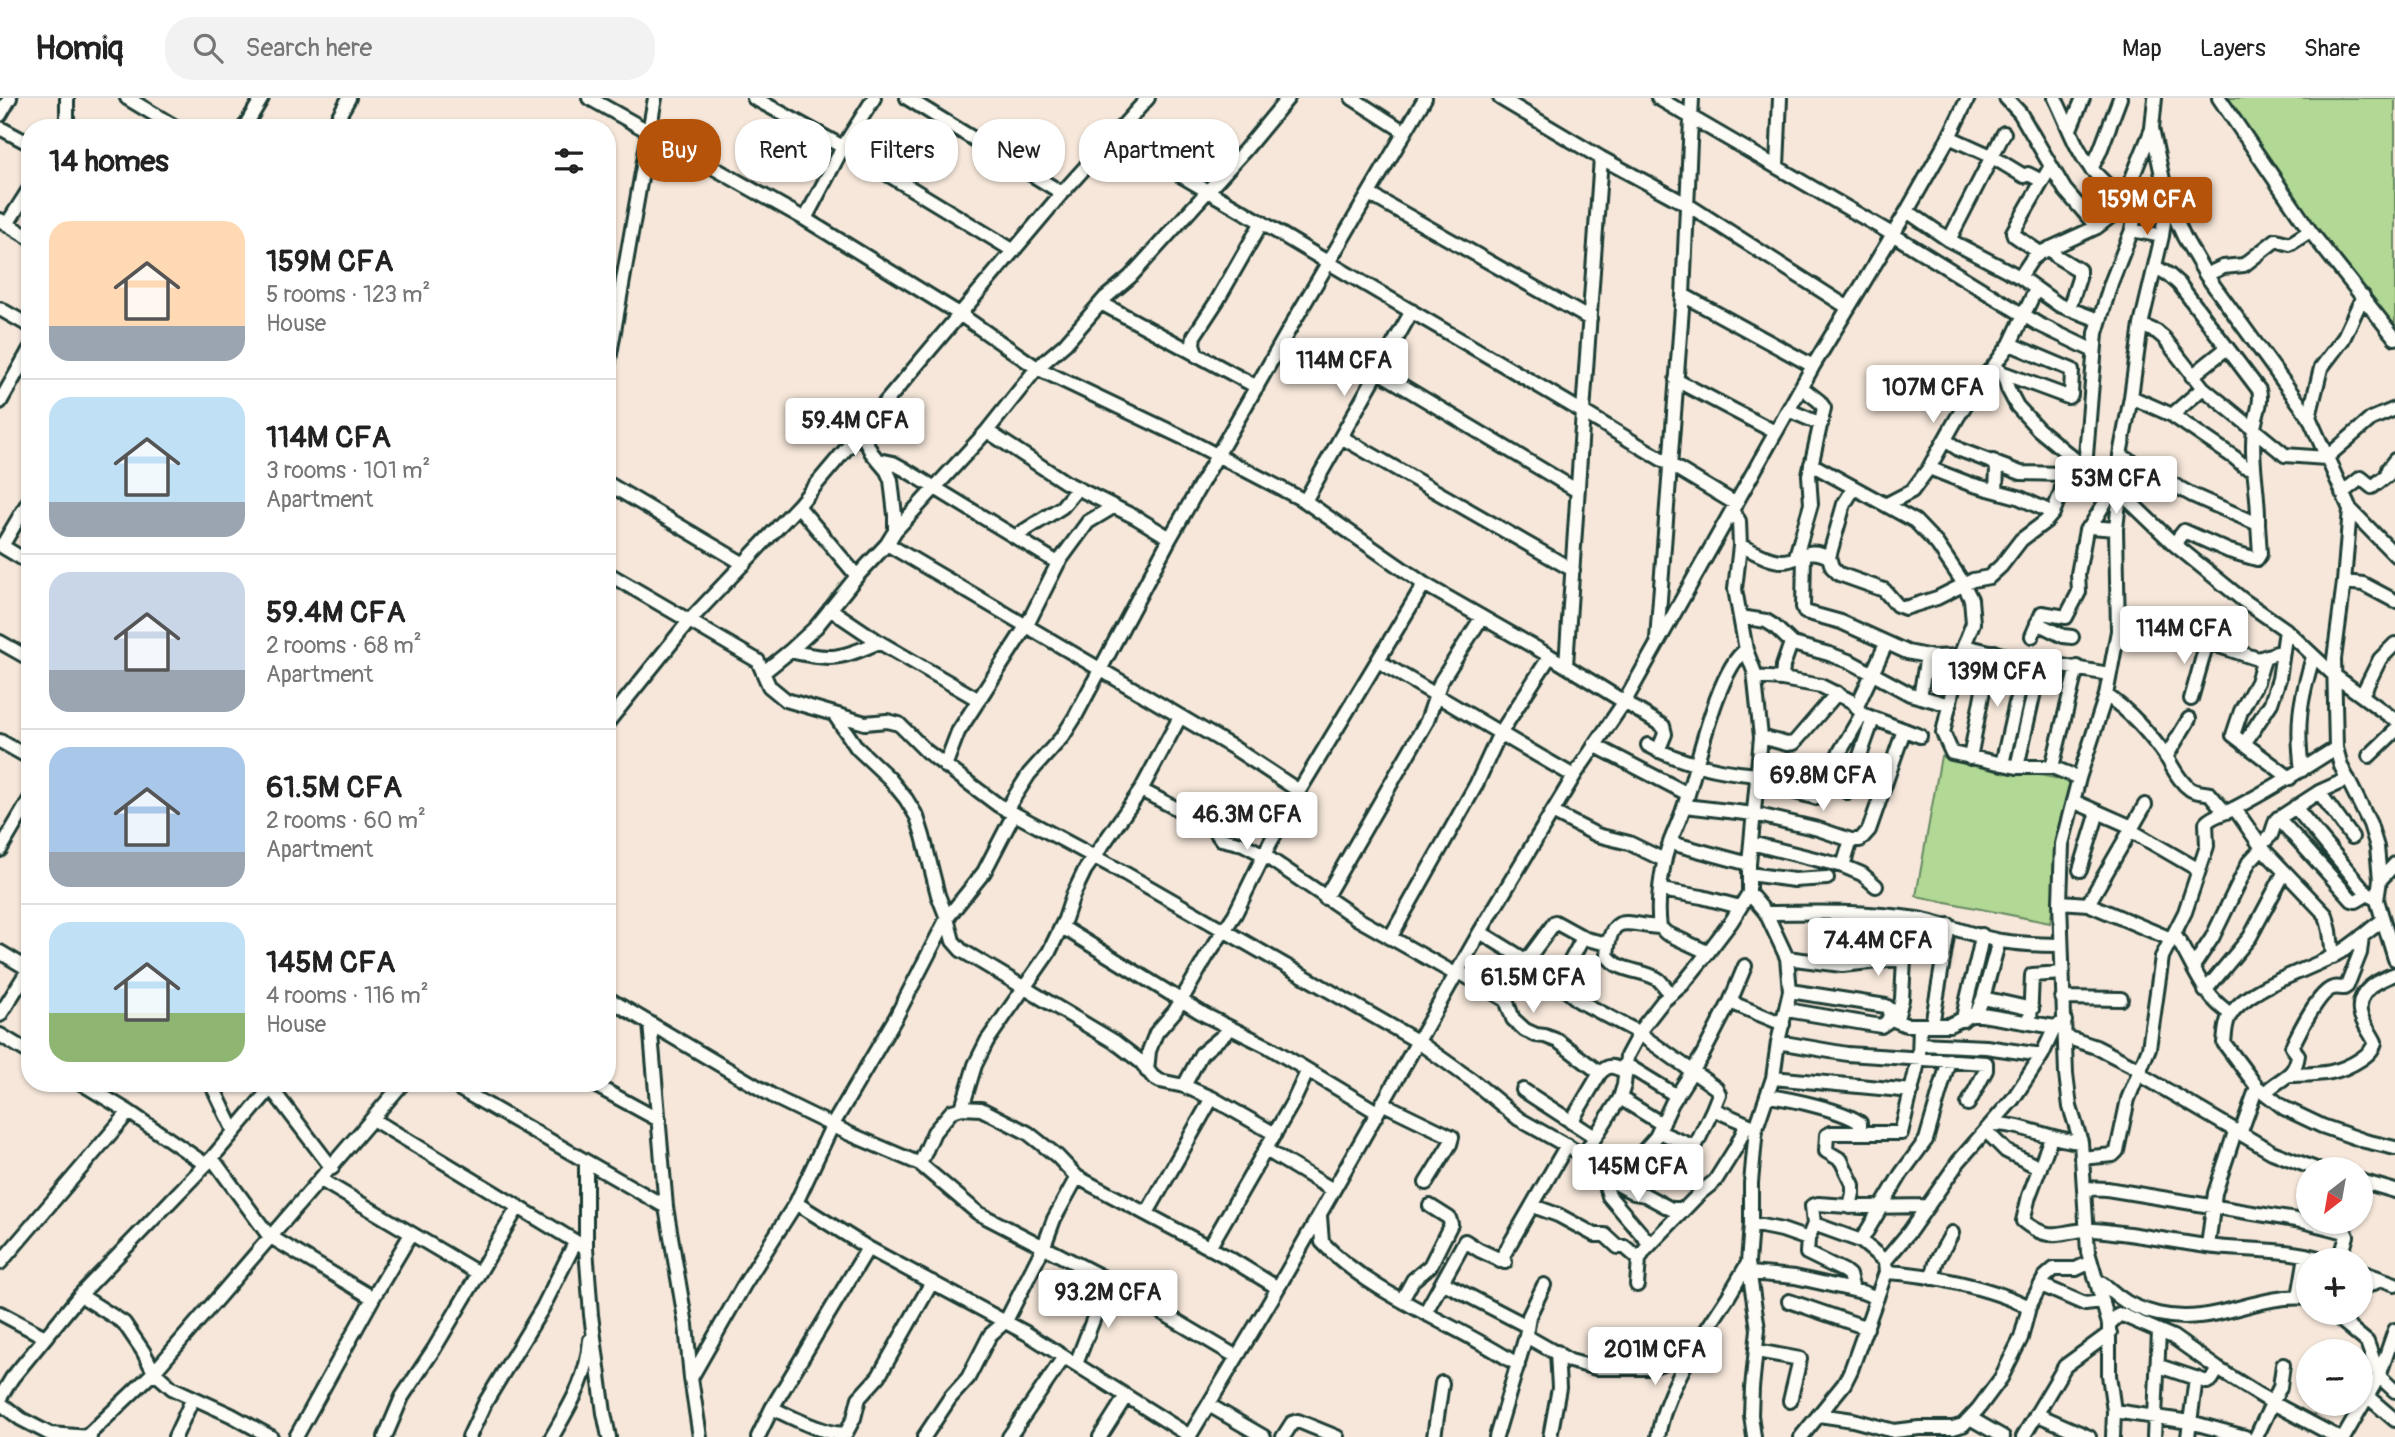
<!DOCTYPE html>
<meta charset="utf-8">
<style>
body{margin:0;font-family:Pangolin,sans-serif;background:#f2f2f2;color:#222;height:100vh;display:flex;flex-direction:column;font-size:26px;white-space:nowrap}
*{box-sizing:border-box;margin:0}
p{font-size:23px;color:#767676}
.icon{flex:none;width:38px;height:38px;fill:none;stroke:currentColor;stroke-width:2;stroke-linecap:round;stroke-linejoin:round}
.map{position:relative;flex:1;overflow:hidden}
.drawer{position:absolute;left:21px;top:21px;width:595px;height:973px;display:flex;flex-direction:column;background:#fff;border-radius:28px;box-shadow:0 2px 5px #0004}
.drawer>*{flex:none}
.top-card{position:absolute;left:637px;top:21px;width:665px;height:63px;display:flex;gap:14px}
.needle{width:46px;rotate:211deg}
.tools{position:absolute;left:2296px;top:1059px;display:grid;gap:14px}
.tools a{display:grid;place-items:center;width:77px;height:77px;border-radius:50%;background:#fff;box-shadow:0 2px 5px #0004;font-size:35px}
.price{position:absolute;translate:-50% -60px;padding:0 16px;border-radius:7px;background:#fff;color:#222;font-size:23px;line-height:46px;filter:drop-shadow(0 2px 4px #0008)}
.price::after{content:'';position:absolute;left:50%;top:42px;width:21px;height:16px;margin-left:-10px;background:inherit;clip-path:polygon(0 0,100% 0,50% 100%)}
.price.selected{background:#b45309;color:#fff}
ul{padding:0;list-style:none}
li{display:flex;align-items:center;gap:21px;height:175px;padding:0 28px}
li+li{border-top:2px solid #e0e0e0}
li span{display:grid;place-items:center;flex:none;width:196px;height:140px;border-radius:21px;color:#555}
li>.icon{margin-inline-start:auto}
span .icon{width:84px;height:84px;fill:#fffc;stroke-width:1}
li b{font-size:30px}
h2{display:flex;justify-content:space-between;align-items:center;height:84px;padding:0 28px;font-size:30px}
.tag{padding:0 24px;border-radius:28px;background:#fff;box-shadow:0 2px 5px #0004;font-size:24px;line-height:63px}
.tag.selected{background:#b45309;color:#fff}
header{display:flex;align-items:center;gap:42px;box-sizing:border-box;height:98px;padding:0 35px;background:#fff;border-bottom:2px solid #e0e0e0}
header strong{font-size:33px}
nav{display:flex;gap:38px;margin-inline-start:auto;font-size:24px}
.search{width:490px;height:63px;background:#f2f2f2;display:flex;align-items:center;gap:18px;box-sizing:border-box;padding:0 24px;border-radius:28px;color:#767676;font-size:26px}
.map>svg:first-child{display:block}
</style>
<header>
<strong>Homiq</strong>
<div class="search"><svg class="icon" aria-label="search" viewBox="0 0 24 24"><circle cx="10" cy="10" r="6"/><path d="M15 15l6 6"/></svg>Search here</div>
<nav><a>Map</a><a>Layers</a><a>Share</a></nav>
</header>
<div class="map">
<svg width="2395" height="1339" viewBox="0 0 2395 1339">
<rect width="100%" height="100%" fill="#f6e7da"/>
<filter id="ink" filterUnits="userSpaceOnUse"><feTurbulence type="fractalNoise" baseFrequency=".0143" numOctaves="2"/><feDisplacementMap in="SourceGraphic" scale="14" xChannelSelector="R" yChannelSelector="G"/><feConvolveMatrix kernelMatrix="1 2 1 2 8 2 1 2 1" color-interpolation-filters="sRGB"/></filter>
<g filter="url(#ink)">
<path fill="#b1d894" stroke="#688a64" stroke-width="2" d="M2216,0H2395V233Z
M1941,658L2075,684L2050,825L1916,798Z"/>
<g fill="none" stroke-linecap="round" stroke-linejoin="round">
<defs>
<path id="minor" d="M127,0L177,30
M589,0L805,121L961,217L1037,270L1182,339L1305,403L1424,486L1550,558L1663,628L1665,636L1658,653
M754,0L843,49L1014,153
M907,0L1062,95
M1352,0L1405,34
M1500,0L1601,60L1688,107L1847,209
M1658,0L1892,136L2038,226L2094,253
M2006,0L2020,15L2065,92L2097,129
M2055,0C2067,24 2074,48 2090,69C2103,86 2124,99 2135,118L2132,132L2111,185L2096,235L2085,370
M2219,0L2310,133L2395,240
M0,17L10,0
M0,30L30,46
M67,30V0
M244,30L262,0
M332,30L349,0
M2070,31L2083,0
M1116,32C1159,69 1208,92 1256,121C1364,187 1474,249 1583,314L1601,60
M1949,39L1991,58L2024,78L2028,76L2042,83
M1777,68L1780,0
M2091,71L2100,53L2120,0
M1369,96L1590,221
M2167,101L2184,139L2206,177L2309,319L2350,411L2344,484L2334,561L2336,650L2341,668L2370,726L2377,749L2380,782L2377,802L2395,861
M1907,113L1949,142L2020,179L2059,207L2099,222
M805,121L843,49L874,0
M0,122L30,140
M7,126L30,90
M2132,132L2162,138
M1949,142L2004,35
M2050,150L2056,158L2079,172V180L2069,211
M2040,155L2014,137L2013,134L2051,68
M2206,177L2223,169L2244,167L2276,142L2290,146L2310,133
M2020,179L2032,161L2040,155L2097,129L2119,112L2152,31
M2036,191L2010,246L1993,269L2003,275L2008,291L2017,308L2038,331L2085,370L2120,394L2174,446L2243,502L2286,532L2335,578L2395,622
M1683,197L1813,268
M1101,205L1257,289
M0,211L30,228
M2141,227L2157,234L2164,240L2203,290L2285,357L2326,360L2371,321L2395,311
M1197,258L1193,246L1194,238L1217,203L1262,124
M607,273L655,0
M1379,274L1576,392
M2003,275L2068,299L2071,297L2072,272L2010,246
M2192,278L2227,250
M1676,282L1775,334
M2131,299L2172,317L2235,360L2244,368L2253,370
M0,304L30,251
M1788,312L1821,326
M2172,317L2203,290
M2309,319L2321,270L2343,241L2363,198
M987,333L1065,384L1137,420L1170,440
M862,335L871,354L887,373L891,382L895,417V433
M1341,339L1573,472
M1945,342L1960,352L2021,375L2063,376
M2120,357L2192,397L2258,426C2259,394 2250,363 2254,331C2255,318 2263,305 2259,292L2179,186L2169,177L2156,169
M879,362L893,365L904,371L1058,465
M1993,363L1997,370L1996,393
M1811,366L1915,423L1937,446L1960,480L1971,501L1973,525L1960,558L1943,635L1952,655L2017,669H2052L2079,680
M1929,370L1970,386L2018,399L2053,415
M607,385L744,466
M2342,395L2361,380L2372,389L2388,377V371L2395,362
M1305,403L1412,213
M1887,406L1912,393L1929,370L1957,320L1984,278L1993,269
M798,408L857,478
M2350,411L2395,457
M1732,413L1739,423L1740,448L1735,491L1746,552L1754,573L1761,639L1749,766V795L1766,815L1787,860L1790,893L1778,944L1773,980L1756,1030L1751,1085V1126L1748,1165L1758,1231L1752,1290L1751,1317L1754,1339
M2090,429L2114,390
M1016,438L1062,409L1077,391
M887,446L1234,650L1299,693L1424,486
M2174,446L2184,433L2229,453L2257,461L2260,456L2258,426
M0,447L30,465
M2,448L30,401
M1740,448C1753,452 1768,463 1782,463C1802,463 1805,447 1829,459L1832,469L1839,476L1884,492L1897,507L1905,510L1937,500L1973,482L1989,479L2001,468L2021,442L2046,423L2053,415L2061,394L2068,356
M1804,456L1803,509L1805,514L1841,524L1907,554L1932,559L1960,558
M1796,458L1811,406L1809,377L1824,310L1819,303L1801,289
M1829,459L1844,406L1854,390
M607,475L758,563L769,588L786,602L865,625L887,623L899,626L926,653L998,707L1126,776L1417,943L1473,983L1519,1021L1574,1052L1603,1078L1634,1095L1645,1097L1671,1111H1684
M2344,484L2363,486L2395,503
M830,511L879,544L979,602
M1740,519L1766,523L1774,528L1793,546L1829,556L1851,564L1910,596L1950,607
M2037,525L2063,538L2072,539
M2118,533L2152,540L2207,544L2258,561L2283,553
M2032,538L2042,515L2066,519L2079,494L2078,476L2086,432L2090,429L2116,431
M1657,541L1683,197L1692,0
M0,544L30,561
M1964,548L2016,560L2109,576
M790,553C831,563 841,561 879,544
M2264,561L2257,584L2241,613L2233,637L2290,680
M1378,563C1444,601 1508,641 1574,678
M1566,567L1583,314L1736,406
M764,574L790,553L816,529L857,478L887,446L895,433L987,333L1037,270L1065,246L1105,200L1130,179L1245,52L1288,0
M1755,579L1782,581L1821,588L1853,604L1862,616L1920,638
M1782,581L1783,568L1791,545
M2106,597C2131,614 2149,635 2167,660C2174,671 2179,683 2190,691C2196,695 2203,694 2210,696L2225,714
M2362,597L2380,561L2395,546
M1920,599L1927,558
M2191,601L2207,544
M1857,608L1886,546
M834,616L857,650L889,680L906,701L917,719L923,738L938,797L947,820L953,843L961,852L1115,944L1141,964L1153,979L1160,983L1184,988L1212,1000L1275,1036
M607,625L690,522L798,408L1062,95L1148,0
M1761,639L1787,646L1794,645L1837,595
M0,643L30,660
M2244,646L2271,605L2279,581L2286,532
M1594,647L1688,696
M1648,647C1683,666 1719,674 1758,677
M2369,658L2395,633
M2166,659L2189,621
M1970,660L1983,592L1991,573L1995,554
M2002,666L2026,561
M945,668L958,634L1027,527L1058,465L1088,424L1113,409
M2017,669L2041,563
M2052,669L2077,569
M2302,672C2296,626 2300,603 2313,559
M1758,688L1788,692L1817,700L1822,695L1834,664L1862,616
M1141,692L1212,729L1221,741L1243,746L1264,757L1358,821L1457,877
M1847,694L1873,621
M2319,694L2352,739
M2073,703L2132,729
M1685,708L1754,716L1818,731L1851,742H1860L1869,732L1904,632
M2295,709L2365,793L2374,800
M2235,711L2262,750L2326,817L2330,833L2333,859
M1006,712L1029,676L1063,638L1075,619L1170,440L1294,223L1425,0
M1552,714L1597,737L1629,745L1664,762
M2278,720L2352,802L2356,803L2368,796
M2130,732L2199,772
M1671,745L1749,766
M1751,745L1843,768L1862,776L1876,788
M2260,748L2271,737L2276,722L2319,694L2348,681
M0,752L30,701
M1843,768L1851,742
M2080,772L2098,714
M1749,776L1794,782L1827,780
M2380,782L2395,766
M1661,792L1702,799L1740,809
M1325,800L1427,623L1441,583L1482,519
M2060,804L2062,746L2079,680L2106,597L2118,533L2116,431L2120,394V357L2131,299L2141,227L2162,138L2167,101L2152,30L2155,0
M2088,806L2145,707
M1766,815C1817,814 1867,813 1917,821C1946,826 1973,838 2001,843C2021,846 2041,847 2061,847
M2383,822C2367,833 2353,848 2335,857C2305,874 2246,889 2229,919C2225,926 2225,937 2224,945L2257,989L2284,1010L2322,1028L2365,1043L2395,1050
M1062,829L1205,917L1269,949L1377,1014
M1660,829C1628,828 1611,811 1607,857C1618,875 1644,871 1659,882C1663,886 1667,892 1671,896
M1480,834L1545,874L1579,903L1634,932L1716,990L1719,996L1713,1011L1756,1030
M2174,836C2194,865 2200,897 2231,916
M1390,840L1476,687L1499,637L1550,558
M0,854L30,872
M1707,854L1666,835L1660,829C1657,809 1660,785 1664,765C1667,746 1678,728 1684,709C1696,675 1717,570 1746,552
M1787,860L1842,867L1907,860L1911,853L1916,821
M1527,862L1555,824L1586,841L1608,846
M2194,867L2212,840L2249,764L2262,750
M1459,874L1506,902L1513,921L1525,932L1536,937L1545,938L1558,943L1600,975
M1558,886L1583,840
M1790,893L1886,908L1891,912L1889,920L1906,927H1949L1971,917H1982L2055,929
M2205,893L2250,839L2284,775
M607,900L778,1001L850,1036L920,1066L978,1115L1104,1180L1237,1259
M1983,900L2032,911
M2062,900L2121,901
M1730,904L1745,868
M1787,912L1881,928L1887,924L1889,920
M0,917L30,869
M1976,917L1983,900L1999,843
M1897,921L1902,901L1904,860
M1963,922C1967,893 1978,866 1982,837
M650,925L666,1109L686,1227L691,1280L700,1339
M2030,925L2032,877L2062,875
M1932,927L1949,827
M0,937L30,955
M2066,939L2096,949L2141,972
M1778,944L1847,956L1986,965V972L1968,1006
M1920,946L1986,949L2042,957
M1625,966L1677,998
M1147,973L1149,953L1156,935L1175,913L1207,858L1235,816L1270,745L1299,693
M2139,976L2272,1054L2316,1071
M2291,977C2319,976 2337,977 2361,961C2368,956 2373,952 2375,944C2371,935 2362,925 2360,914C2357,892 2379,882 2395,876
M1773,980L1912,993
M81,985L129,1014L205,1066
M211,985L234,1033
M449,985L666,1109
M591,985L659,1022
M1184,988L1201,956L1231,931
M271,990L332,1070
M1523,992L1595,1039
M2265,995C2279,979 2295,981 2298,957L2292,949C2298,936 2319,893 2333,890C2337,889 2340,890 2344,890L2347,888L2360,855L2362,838
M1768,998C1790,1001 1843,1012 1860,1025V1034
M1620,1000L1662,1026
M1382,1005L1452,1039L1450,1046L1426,1085
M962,1010L975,967L987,943L1049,854L1065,821L1073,797L1085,772L1141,692L1180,619
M374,1022L586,1150
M1571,1024L1600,975C1609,966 1613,968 1624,973
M1993,1026C2026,1026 2048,1042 2081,1044
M1986,1033L2006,1053L2040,1070
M1659,1034L1695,1049L1713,1011
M2240,1036L2257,989
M2051,1040L2029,1098L2023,1123C2054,1148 2062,1130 2094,1132C2132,1135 2169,1143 2207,1148C2246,1153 2287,1150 2325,1162
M1266,1052L1333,1092
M1583,1058L1620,1000L1624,987L1627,958L1642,930L1663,903L1682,887L1699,866L1731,824L1749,795
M212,1060L269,1138L373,1200
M2081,1060L2113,1057L2117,1053L2128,1001L2149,950L2162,859L2185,814L2207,748L2206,725C2214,716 2225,716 2235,710C2270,692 2303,671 2336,650
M586,1065V1150L591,1217L604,1315L609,1339
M920,1066L934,1034L952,1013L962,1010L981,1011L1028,1035L1057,1058L1077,1079L1229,1160L1278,1190
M1603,1078L1609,1098L1650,1146
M321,1082L478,1175
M2361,1083L2395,1093
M1616,1084L1656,1039L1672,1005L1702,958L1730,904L1783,926
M2084,1090L2107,1091L2302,1123L2345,1134L2347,1138L2340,1162
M796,1105L868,1150L1026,1235L1190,1338
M1533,1108L1558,1117L1595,1137H1605L1618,1149H1625L1639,1161
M1850,1109L1853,1095V1087L1841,1062L1826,1053L1827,1037L1831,1035H1901L1919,960L1920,927
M1147,1115L1212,1000
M1320,1118L1322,1144C1375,1200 1454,1224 1518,1267
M1751,1126L1782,1132L1808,1141
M1814,1126L1861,1143L1885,1163
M1861,1143L1901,1076L1926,1042L1949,962
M2208,1148L2215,1095L2235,1034
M1209,1150L1294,1002L1307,974
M1500,1163L1567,1047
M0,1165L129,1014
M1886,1174C1928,1176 1992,1190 2029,1209
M2361,1174L2395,1186
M1750,1175L1795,1179L1862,1194L1877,1200
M1932,1180L1937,1162L1952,1135
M2097,1183C2106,1187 2111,1193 2119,1199C2130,1208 2145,1213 2158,1216C2214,1229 2255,1195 2308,1200
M1444,1185L1527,1228
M1544,1187L1529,1218L1526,1238L1570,1263L1596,1270H1649L1665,1264L1674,1258L1692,1254L1728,1199L1748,1165
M1637,1187L1639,1161L1645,1152L1700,1095L1715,1083L1735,1051L1747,1026
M2041,1187L2085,1206L2103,1204
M2361,1191L2380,1182
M1853,1192L1849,1177L1844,1173L1807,1155L1808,1141L1814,1126L1812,1108L1818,1106L1862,1109L1928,1108
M80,1197L124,1225L143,1253L154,1274L172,1290L231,1317L271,1339
M2299,1199L2306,1158
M1402,1202L1413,1182L1430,1168L1451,1126L1449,1120L1430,1108
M1789,1203L1867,1230
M2331,1214L2367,1244L2379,1278L2395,1293
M0,1215L45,1239
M1425,1215L1465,1143L1479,1152L1505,1164
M2109,1226L2119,1217H2122L2173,1239L2218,1271L2271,1304L2337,1339
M1757,1253L1800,1261L1790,1303
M1076,1266L1108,1183
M2159,1268L2207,1284L2212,1281L2218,1271
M691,1280L744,1187L796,1105L832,1028L896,919L947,820L984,774L1014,716
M2367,1298L2395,1322
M0,1300L12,1280L80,1197L212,1060L275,985
M0,1305L21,1321L50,1336L90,1339
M1209,1307L1264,1339
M772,1310C789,1318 829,1339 846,1335L854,1320L859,1300L879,1278L932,1184
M2114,1313L2190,1324L2245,1339
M2036,1316L2089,1339
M1819,1317L1853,1322L1894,1333L1919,1330H1953L1963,1327L1978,1311L2001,1280L2021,1240L2029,1209L2045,1179L2054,1171H2076L2091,1164
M1970,1320L2003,1339
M87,1338L154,1274L403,985
M175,1339L193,1300
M296,1339L373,1200L411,1136
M385,1339L402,1299L434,1251L518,1109
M469,1339L485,1305L543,1209L575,1145
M552,1339C571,1305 587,1282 590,1242
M758,1339L772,1310L868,1150
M924,1339L950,1300L968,1280L990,1237L1006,1223L1044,1148L1054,1121L1077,1079
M1009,1339L1064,1259
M1100,1339L1126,1298
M1189,1339L1271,1202L1480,834L1574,678L1625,603L1813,268L1907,113L1949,39L1968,0
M1283,1339L1292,1325L1298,1323L1337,1339
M1434,1339L1442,1285
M1496,1339L1526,1238
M1550,1339L1559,1290L1557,1254
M1658,1339C1663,1307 1677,1282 1692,1254
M1801,1339L1844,1286L1851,1272L1886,1174L1885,1163L1910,1133L1959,1063L2013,1001L2042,957L2055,929L2065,923
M2023,1339L2065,1268L2110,1235
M2113,1339L2114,1313L2109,1277V1226L2088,1154L2081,1044L2070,1009L2066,976L2060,804L2088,806L2171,841
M2154,1339L2159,1234
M2188,1339L2196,1280
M2256,1339L2280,1289L2283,1267
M2344,1339L2379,1278L2395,1232"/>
</defs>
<use href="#minor" stroke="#1f3d34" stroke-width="18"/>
<use href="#minor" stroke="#fdfcf7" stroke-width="12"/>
</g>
</g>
</svg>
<div class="tools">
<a><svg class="needle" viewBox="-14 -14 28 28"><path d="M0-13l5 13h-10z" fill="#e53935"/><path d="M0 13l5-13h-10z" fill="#767676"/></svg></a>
<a>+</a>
<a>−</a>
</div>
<b class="price selected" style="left:2147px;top:139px">159M CFA</b>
<b class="price" style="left:1344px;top:300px">114M CFA</b>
<b class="price" style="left:1933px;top:327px">107M CFA</b>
<b class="price" style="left:855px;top:360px">59.4M CFA</b>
<b class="price" style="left:2116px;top:418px">53M CFA</b>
<b class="price" style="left:2184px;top:568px">114M CFA</b>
<b class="price" style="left:1997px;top:611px">139M CFA</b>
<b class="price" style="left:1823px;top:715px">69.8M CFA</b>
<b class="price" style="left:1247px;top:754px">46.3M CFA</b>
<b class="price" style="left:1878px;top:880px">74.4M CFA</b>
<b class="price" style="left:1533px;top:917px">61.5M CFA</b>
<b class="price" style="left:1638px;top:1106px">145M CFA</b>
<b class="price" style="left:1108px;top:1232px">93.2M CFA</b>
<b class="price" style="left:1655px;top:1289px">201M CFA</b>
<div class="top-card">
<a class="tag selected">Buy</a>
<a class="tag">Rent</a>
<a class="tag">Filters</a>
<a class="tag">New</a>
<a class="tag">Apartment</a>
</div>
<section class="drawer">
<h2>14 homes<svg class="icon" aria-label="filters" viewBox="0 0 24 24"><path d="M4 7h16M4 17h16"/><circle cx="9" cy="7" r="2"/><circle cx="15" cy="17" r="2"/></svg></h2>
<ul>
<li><span style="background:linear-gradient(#ffd9b3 75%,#9aa5b1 0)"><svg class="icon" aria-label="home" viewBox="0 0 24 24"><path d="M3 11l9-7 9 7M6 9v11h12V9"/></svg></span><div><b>159M CFA</b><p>5 rooms · 123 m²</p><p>House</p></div></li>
<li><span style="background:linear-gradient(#bfe0f5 75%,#9aa5b1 0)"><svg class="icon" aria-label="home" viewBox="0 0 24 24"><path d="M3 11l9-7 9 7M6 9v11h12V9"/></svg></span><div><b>114M CFA</b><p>3 rooms · 101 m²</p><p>Apartment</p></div></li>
<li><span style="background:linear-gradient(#c9d6e8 70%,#9aa5b1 0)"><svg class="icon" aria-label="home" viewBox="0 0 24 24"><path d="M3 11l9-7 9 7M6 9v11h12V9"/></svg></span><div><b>59.4M CFA</b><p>2 rooms · 68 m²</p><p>Apartment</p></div></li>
<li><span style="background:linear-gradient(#a9c7e8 75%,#9aa5b1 0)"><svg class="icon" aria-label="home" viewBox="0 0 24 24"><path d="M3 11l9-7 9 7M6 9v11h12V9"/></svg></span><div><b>61.5M CFA</b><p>2 rooms · 60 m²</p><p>Apartment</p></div></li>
<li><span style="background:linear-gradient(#bfe0f5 65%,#8fb573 0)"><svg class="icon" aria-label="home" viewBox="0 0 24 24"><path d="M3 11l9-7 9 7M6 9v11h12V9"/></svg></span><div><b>145M CFA</b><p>4 rooms · 116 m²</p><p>House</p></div></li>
</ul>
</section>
</div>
